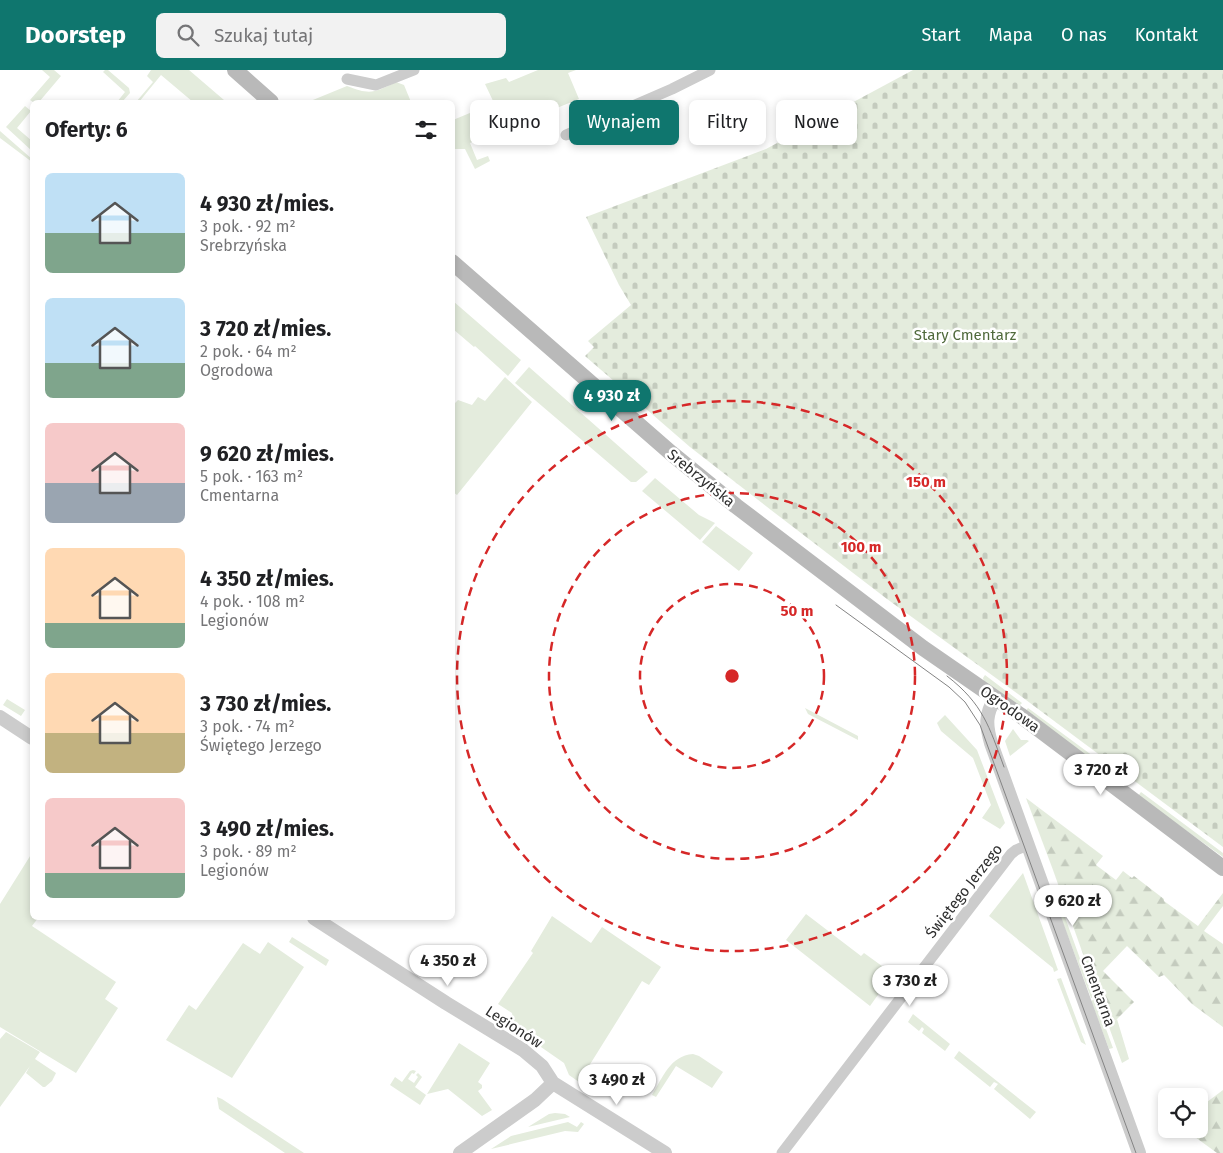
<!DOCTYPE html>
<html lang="pl">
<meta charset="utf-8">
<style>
body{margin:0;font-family:"Fira Sans",sans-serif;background:#f2f2f2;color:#202124;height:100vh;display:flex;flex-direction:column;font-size:19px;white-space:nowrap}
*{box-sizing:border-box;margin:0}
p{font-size:16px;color:#757577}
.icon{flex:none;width:28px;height:28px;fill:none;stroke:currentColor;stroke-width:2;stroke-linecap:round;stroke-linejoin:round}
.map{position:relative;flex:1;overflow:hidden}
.side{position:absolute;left:30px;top:30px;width:425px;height:820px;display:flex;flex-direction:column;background:#fff;border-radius:8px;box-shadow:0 2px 8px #0003}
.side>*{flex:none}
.guide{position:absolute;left:470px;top:30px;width:475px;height:45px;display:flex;gap:10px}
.controls{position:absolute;left:1158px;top:1018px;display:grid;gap:10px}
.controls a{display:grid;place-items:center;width:50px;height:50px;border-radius:8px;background:#fff;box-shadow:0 2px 8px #0003;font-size:25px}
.price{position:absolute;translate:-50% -42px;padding:0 11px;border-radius:18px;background:#fff;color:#222;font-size:16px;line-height:32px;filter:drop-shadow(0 1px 2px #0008)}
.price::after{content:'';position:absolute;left:50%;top:30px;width:15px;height:11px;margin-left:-8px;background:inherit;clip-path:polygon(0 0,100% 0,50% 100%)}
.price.active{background:#0f766e;color:#fff}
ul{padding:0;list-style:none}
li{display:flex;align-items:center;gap:15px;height:125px;padding:0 15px}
li span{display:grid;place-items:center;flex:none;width:140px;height:100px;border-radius:8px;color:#555}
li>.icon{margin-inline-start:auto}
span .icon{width:60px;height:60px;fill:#fffc;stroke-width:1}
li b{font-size:21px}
h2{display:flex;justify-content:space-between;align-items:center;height:60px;padding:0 15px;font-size:21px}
.pill{padding:0 18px;border-radius:8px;background:#fff;box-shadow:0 2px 8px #0003;font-size:18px;line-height:45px}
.pill.active{background:#0f766e;color:#fff}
header{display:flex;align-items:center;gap:30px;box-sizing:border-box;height:70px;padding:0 25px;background:#0f766e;color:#fff}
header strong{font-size:24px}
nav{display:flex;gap:28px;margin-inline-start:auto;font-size:18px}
.search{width:350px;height:45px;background:#f2f2f2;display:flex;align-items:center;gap:12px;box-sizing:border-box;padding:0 18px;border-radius:8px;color:#757577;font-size:19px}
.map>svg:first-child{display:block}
</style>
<header>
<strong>Doorstep</strong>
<div class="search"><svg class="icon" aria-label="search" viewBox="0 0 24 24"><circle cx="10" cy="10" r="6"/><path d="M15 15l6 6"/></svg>Szukaj tutaj</div>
<nav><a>Start</a><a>Mapa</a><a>O nas</a><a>Kontakt</a></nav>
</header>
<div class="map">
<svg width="1223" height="1083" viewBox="0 0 1223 1083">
<defs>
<pattern id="forest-firs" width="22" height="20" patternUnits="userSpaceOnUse" patternTransform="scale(1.25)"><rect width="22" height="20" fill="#e4ecdd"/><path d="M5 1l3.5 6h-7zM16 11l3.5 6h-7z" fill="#c4cbbe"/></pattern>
<pattern id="cemetery-stones" width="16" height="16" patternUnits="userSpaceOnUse" patternTransform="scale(1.25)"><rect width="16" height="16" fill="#e4ecdd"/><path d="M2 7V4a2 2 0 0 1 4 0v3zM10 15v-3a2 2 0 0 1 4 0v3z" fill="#c4cbbe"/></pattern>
</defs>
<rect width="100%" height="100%" fill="#fff"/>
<path fill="#e4ecdd" d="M42,0H54L61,6L39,32H33L30,30L50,7Z
M105,0H108L129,18L130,23L122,32H117L125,22L103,2Z
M151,0H189L224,30L222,32H193L161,5L139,32H136L153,12L147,6Z
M538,0H576L568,3L579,29L470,73L477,90L488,86L490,91L475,99L465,79H455L453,72V50L494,33L485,14L506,8L509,12Z
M396,12L404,15L411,32H308L347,16C370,25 374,23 396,12Z
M25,36L31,41L17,58L32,71V81L6,57Z
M0,61L32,89V92L0,68Z
M453,231L521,290L508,306L475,276L474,277L453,259Z
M529,297L648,402L636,412H631L515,313Z
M505,307L532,332L457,425L453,422V335L458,330L472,335L478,327L485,331Z
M655,408L699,445L715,453L700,470L642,421Z
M716,456L753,483L739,501L702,472Z
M985,605L1022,633L1018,637L984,612L983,608Z
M7,629L25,640L21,646L3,635Z
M805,638L858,666V670L808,644Z
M1028,638L1116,703L1111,706L1025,642Z
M945,645L977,680L1005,753L1000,759L982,748L991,735L973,688L941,661L937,653Z
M1013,659L1021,670H1027L1029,671L1010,686L1005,671Z
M1141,722L1223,783V787L1138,726Z
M32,783V848H38L32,856L116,912L105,929L118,938L76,1003L0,957V834Z
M1023,803L1058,900L1054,902L1053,898L989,846Z
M1058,828L1094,927L1091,928L1054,829Z
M806,844L861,886L864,883L893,904L870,936L786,870Z
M552,846L591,873L602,857L661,897L649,915L642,911L579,1012L569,1005L564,993L515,959L512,943L498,934L533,883L531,881Z
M292,867L329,890L326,896L289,872Z
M268,872L304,897L232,1008L166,970L189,935L196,940L243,873L260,884Z
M1061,908L1086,975L1081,972L1057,909Z
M1095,929L1113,978L1109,979L1091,931Z
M913,944L950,974L945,981L922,963L924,959L922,957L919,961L908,952Z
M1117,949L1129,989L1122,993L1109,957Z
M6,962L40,982L35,989L56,1003L52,1011L45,1017H43L26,1003L30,996L0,1037V969Z
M459,973L490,993L478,1012L482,1015V1018L478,1021L492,1040L482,1046L448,1019L427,1024Z
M959,981L1036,1042L1030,1049L994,1019L998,1014L994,1012L990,1017L954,988Z
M693,984L699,986L723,1002L712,1018L676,996L656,1027L652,1025C663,1007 670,986 693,984Z
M413,1000L416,1001L414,1004L412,1003L408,1009L414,1013L418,1007L416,1005L418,1003L422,1007L415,1017L426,1025L420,1035L390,1015L395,1007L402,1012L410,1001Z
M217,1027L222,1029L304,1083H285L219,1039Z
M555,1043L565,1044L570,1047L528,1057L549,1044Z
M568,1052L577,1057L581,1052L584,1054L578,1062L565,1061L491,1079L511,1066Z"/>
<path fill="url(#forest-firs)" d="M1026,728L1103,786L1096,795L1116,810L1123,801L1132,808L1134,806L1164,829V831L1198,856L1223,823V836L1204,861L1223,874V957L1192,934L1164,905L1159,907L1127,876L1103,901L1134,932L1109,957L1053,800Z
M1223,1020V1083H1217L1184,1059H1199V1038Z"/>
<path fill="url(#cemetery-stones)" d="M913,0H1223V777L1018,624L887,529L771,440L690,377L585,286L594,277L588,271L631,235L619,215L586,147L766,79Z"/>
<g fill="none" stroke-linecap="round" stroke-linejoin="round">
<path stroke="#ccc" stroke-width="11" d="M347,9L376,15L414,0
M566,65L672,19L710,0
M782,1083L1011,784L1016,780L1028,775"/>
<path stroke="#ccc" stroke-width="14" d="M995,629C985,644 986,656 991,673L1139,1083
M0,647L32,668
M314,848L446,933L523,980L542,996L553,1013L665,1083
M460,1083L535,1030L553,1013"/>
<path stroke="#b9b9b9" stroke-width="16" d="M235,0L271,32
M452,192L671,383L736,436L923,578L1020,645L1223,798"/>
<path stroke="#848484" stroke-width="1" d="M836,535L949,617L965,632L980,655L1136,1083
M947,606C983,634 989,656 1004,697"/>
</g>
<g fill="none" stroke="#d62828" stroke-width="2.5" stroke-dasharray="9 6">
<circle cx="732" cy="606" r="92"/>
<circle cx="732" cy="606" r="183"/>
<circle cx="732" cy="606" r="275"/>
</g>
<g text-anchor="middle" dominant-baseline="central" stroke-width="5" stroke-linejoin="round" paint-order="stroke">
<g font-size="15" fill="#506a3c" stroke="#fff">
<text x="965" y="265">Stary Cmentarz</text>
</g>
<g font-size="15" fill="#2f2f2f" stroke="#fff">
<text transform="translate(701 408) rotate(39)">Srebrzyńska</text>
<text transform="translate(1010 639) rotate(35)">Ogrodowa</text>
<text transform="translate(964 821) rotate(-52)">Świętego Jerzego</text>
<text transform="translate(1098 921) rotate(70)">Cmentarna</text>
<text transform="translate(514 957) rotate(33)">Legionów</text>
</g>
</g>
<circle cx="732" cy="606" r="8" fill="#d62828" stroke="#fff" stroke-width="2.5"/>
<g font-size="15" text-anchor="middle" font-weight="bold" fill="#d62828" stroke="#fff" stroke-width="5" stroke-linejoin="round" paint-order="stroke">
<text x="926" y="417">150 m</text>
<text x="861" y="482">100 m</text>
<text x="797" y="546">50 m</text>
</g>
</svg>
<div class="controls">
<a><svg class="icon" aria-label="locate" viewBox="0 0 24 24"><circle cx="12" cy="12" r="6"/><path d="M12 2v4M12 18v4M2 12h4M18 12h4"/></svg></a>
</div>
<b class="price active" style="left:612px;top:352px">4 930 zł</b>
<b class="price" style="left:1101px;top:726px">3 720 zł</b>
<b class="price" style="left:1073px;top:857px">9 620 zł</b>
<b class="price" style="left:448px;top:917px">4 350 zł</b>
<b class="price" style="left:910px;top:937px">3 730 zł</b>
<b class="price" style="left:617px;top:1036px">3 490 zł</b>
<div class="guide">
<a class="pill">Kupno</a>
<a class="pill active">Wynajem</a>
<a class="pill">Filtry</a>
<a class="pill">Nowe</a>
</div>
<section class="side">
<h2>Oferty: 6<svg class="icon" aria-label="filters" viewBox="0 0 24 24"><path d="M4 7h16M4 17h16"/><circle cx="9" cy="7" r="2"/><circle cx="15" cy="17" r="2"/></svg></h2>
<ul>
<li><span style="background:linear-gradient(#bfe0f5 60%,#7fa58c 0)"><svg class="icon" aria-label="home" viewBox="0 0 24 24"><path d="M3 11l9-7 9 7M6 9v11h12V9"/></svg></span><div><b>4 930 zł/mies.</b><p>3 pok. · 92 m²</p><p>Srebrzyńska</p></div></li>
<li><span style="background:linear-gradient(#bfe0f5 65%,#7fa58c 0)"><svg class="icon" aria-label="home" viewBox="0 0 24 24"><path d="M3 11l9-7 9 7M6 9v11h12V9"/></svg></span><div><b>3 720 zł/mies.</b><p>2 pok. · 64 m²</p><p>Ogrodowa</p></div></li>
<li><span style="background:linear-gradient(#f6c9c9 60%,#9aa5b1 0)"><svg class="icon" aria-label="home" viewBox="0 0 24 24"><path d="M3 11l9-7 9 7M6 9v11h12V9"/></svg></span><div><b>9 620 zł/mies.</b><p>5 pok. · 163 m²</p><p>Cmentarna</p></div></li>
<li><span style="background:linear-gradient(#ffd9b3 75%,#7fa58c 0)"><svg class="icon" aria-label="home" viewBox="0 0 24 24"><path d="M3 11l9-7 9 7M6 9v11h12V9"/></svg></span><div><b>4 350 zł/mies.</b><p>4 pok. · 108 m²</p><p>Legionów</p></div></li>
<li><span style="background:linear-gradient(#ffd9b3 60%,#c2b280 0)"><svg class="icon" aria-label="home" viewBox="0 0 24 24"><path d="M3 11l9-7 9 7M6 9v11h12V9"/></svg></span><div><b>3 730 zł/mies.</b><p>3 pok. · 74 m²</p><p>Świętego Jerzego</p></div></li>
<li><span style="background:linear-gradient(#f6c9c9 75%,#7fa58c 0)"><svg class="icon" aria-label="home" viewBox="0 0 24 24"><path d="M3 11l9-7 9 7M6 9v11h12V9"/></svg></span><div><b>3 490 zł/mies.</b><p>3 pok. · 89 m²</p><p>Legionów</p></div></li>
</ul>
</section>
</div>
